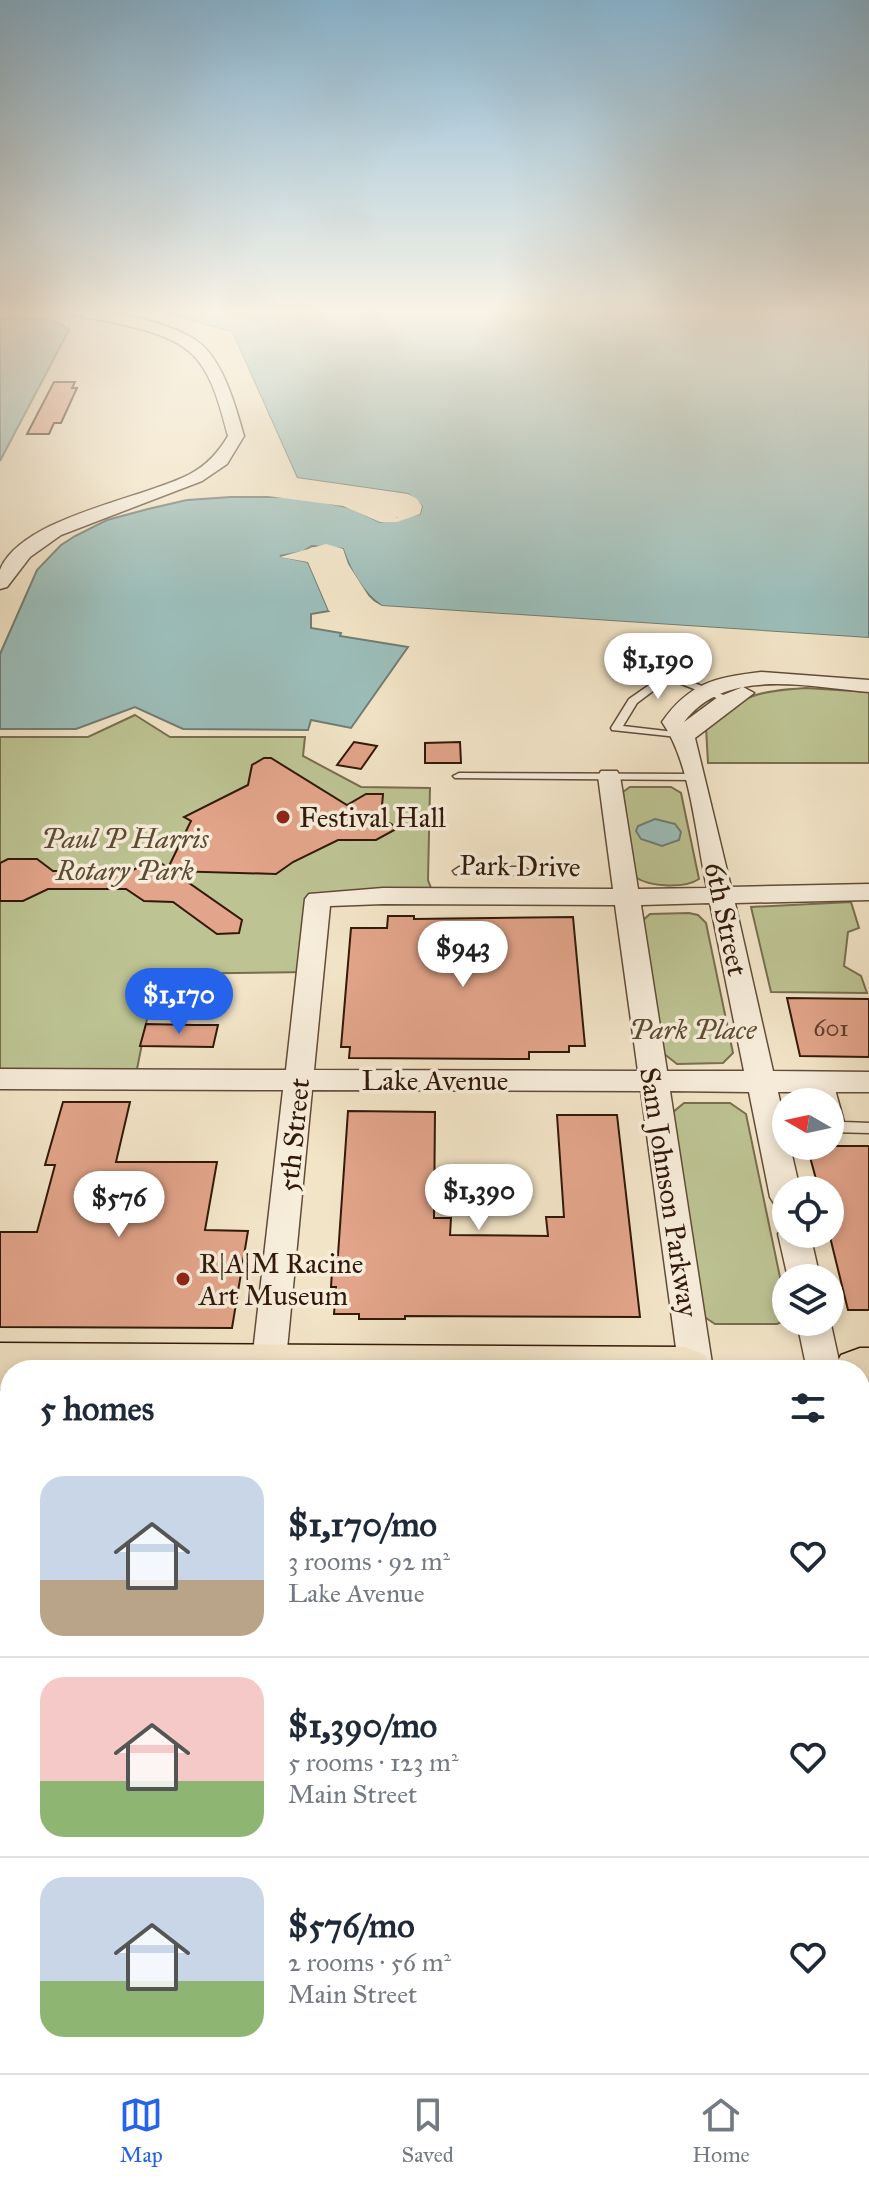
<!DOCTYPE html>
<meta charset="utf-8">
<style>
body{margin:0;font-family:"IM FELL Great Primer",serif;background:#f6f6f7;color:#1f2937;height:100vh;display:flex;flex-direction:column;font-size:30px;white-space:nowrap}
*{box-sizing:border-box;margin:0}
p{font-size:26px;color:#747a83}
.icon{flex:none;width:44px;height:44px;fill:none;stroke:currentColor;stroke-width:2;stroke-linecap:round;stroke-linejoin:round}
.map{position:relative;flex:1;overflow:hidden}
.drawer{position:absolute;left:0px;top:1360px;width:870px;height:714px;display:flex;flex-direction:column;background:#fff;border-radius:32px 32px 0 0;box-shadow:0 4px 12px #0003}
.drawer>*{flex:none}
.needle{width:52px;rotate:279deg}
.controls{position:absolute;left:772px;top:1088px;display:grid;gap:16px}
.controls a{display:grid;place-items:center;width:72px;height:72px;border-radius:50%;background:#fff;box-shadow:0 4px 12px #0003;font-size:40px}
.price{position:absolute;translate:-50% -68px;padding:0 18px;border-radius:28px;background:#fff;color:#222;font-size:26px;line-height:52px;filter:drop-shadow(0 2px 4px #0008)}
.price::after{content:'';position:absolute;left:50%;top:48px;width:24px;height:18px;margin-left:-12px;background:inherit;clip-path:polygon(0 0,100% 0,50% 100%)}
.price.active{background:#2563eb;color:#fff}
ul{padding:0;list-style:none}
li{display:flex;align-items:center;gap:24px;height:200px;padding:0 40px}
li+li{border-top:2px solid #e0e1e3}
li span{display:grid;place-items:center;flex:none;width:224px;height:160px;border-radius:24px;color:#555}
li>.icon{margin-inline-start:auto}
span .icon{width:96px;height:96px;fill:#fffc;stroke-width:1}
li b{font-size:34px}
h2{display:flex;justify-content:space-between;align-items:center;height:96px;padding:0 40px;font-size:34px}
.menu{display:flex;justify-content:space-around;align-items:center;height:112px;border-top:2px solid #e0e1e3;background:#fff;font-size:22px;color:#747a83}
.menu a{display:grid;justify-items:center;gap:4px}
.menu .active{color:#2563eb}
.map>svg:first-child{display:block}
</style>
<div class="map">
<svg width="869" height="2073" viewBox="0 0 869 2073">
<rect width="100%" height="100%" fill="#f2e4c7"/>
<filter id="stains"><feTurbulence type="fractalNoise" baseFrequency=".0025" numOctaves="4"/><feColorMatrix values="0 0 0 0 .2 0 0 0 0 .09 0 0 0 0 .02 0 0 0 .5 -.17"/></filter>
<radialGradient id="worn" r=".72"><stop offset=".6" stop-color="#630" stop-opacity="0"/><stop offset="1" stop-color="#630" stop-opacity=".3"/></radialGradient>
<path fill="#bdc393" stroke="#786e4e" stroke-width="2" d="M806,688L869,692V763H708L706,728C742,695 757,691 806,688Z
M135,715L170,737H305L303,756L361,787L430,788L428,880L434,896L318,899L310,972L156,974L135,1079H0V737H88Z
M630,787H671L681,793L699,879C684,889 650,887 635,877L623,792Z
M851,902L859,928L848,932L844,966L861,976L867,993L771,992L751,907Z
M689,913L698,915L706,923L733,1053L723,1063L677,1064L663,1053L642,921L650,914Z
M684,1103H730L746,1114L786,1306V1320L777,1324H715L703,1316L672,1113Z"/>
<path fill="#9cbeba" stroke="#727c73" stroke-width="2" d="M151,309H869V638L382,606C363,594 350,570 343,549L312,546L302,552L280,556L308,562L329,611L311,614V628L341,633L340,636L408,647L351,728L311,720L308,730L183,729L135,707L76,729H0V654L37,570L61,545L75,536L107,520L148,509L187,500L231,497H289L319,501L351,508L380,522L420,514L422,506L408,494L297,478L232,332Z
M0,319C21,319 53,315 69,330L0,461Z
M655,819L675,824L681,832L679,840L662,846L641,839L636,831L638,826Z"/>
<path fill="#f2e4c7" d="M147,309L232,332L297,478L408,494L417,499L422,506L420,514L397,522H380L343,506L268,496L266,492L320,497L353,504L381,518H396L416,511L418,507L407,498L295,481L229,336L150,313Z
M326,544L343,549L348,564L371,600L382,606L869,638V642L381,610L368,602L345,566L340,551L314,550L305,555L312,560L325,584L333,611H329L308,562L280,557Z"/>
<path fill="#e2a48a" stroke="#321909" stroke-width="2" d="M54,382H75L72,388H77L61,423H54L49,434H27Z
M354,742L377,746L361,769L337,765Z
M460,742L461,763H425V743Z
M264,758H271L347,805L366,794H383L381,818L398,828L376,840H338L293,862L276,874L172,871L242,920L239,933L217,934L173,902L144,901L126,889H48L23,901H0V863L8,859H37L53,871H131L155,859L168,868L191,821L184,817L248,785L252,765Z
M388,916H414V919L573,917L585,1046H569V1052H529V1059L349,1058L350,1047H341L351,928H387Z
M787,998L869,999V1057L800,1056Z
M146,1024L194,1025H218L213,1047L140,1046Z
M63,1102H130L116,1162H217L205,1230L248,1231L232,1328L0,1327V1232H37L55,1165H45Z
M348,1111L435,1112L434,1218H451L450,1235L548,1236L546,1217H564L557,1115H617L640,1317L405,1316V1319H359V1314H334L336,1287H331L333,1255H338Z
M819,1146H869V1310H848L830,1237V1190H819L810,1157L816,1156Z"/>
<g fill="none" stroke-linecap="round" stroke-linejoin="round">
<defs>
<path id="lane" d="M668,672L733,699L728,702L724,701L669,679L637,703L623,726L683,733L688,736L687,738L612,730L611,728L629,699Z
M459,773L695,774L701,777L695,780L455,778L453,776Z
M459,867H524L530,871L524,875L455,874L453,871Z
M826,1077L833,1082L844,1122L869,1123V1133L830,1132V1102H824L819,1082Z
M0,1558H10V1576H0Z
M458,2064H482V2073H458Z"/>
<path id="street" d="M64,309C99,308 176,321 202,345C225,366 236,408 244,436L227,464L202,481L61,535L30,557L7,587L0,589C0,584 0,575 0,570C21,517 143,499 190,474C207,465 218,453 228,436C207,353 194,340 111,322C97,319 76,318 64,309Z
M761,672L869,680V692C808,687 726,666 684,722L718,697L743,687L754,693L695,738L731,887L869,884V900L735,903L773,1071L869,1072V1092H778L786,1128V1146H790L800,1190H786V1209L775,1205L770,1197L749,1092L670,1091L713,1370H679L641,1091L312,1090L285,1370H251L283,1090L0,1089V1069L286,1070L305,899L309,894L383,888L613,889L598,776L601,771H617L620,776L638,889L707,888C696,838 691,763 662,722C689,683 716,677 761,672ZM710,903L744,1071H667L641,905ZM383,904L615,905L638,1071L314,1070L330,906Z
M786,1224V1234H810L820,1278H788L778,1234Z
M830,1320L841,1370H807L797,1322Z
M172,2064H220V2073H170Z"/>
<path id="secondary" d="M0,1769H10V1829H0Z
M860,1775H869V1835H860Z"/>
<path id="primary" d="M0,1343L685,1347L704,1354L712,1370H10V1389H0Z
M860,1348H869V1394H860V1370H833L841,1355Z
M860,1509L869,1513V1607L860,1604Z"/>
</defs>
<use href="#lane" stroke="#624c38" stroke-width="3"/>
<use href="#street" stroke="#624c38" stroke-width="3"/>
<use href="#secondary" stroke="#321909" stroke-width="3"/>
<use href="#primary" stroke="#321909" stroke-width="3"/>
<use href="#lane" fill="#f7eddb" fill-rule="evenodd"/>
<use href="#street" fill="#f7eddb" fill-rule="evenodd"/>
<use href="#secondary" fill="#f7eddb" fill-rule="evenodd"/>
<use href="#primary" fill="#f2e4c7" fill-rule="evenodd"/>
</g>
<linearGradient id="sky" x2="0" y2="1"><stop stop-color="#89b8d6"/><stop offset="0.52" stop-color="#f9f3e6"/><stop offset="1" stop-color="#f9f3e6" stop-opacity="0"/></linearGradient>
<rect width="869" height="599" fill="url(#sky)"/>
<g fill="#8f2418" stroke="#f7eddb" stroke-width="3">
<circle cx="283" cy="817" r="8"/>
<circle cx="183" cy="1279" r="8"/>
</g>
<g text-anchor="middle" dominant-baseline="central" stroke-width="7" stroke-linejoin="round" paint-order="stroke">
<g font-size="24" fill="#5e3c29">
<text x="831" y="1028">601</text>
</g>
<g font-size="28" fill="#321909" stroke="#f7eddb" text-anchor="start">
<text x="299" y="817">Festival Hall</text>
<text x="199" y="1263">R|A|M Racine<tspan x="199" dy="32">Art Museum</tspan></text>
</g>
<g font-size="28" font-style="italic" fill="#5c4c32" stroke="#f7eddb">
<text x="125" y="838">Paul P Harris<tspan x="125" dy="32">Rotary Park</tspan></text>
<text x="693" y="1029">Park Place</text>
</g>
<g font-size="28" fill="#321909" stroke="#f7eddb">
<text transform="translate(520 866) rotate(1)">Park Drive</text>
<text transform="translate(726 919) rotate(78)">6th Street</text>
<text x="435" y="1080">Lake Avenue</text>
<text transform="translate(294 1135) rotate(-84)">5th Street</text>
<text transform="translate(669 1192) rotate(81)">Sam Johnson Parkway</text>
</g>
</g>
<rect width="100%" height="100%" filter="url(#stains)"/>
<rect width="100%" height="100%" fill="url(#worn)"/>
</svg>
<div class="controls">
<a><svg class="needle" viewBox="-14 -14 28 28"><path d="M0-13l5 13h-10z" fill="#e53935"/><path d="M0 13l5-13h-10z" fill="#747a83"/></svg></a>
<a><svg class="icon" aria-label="locate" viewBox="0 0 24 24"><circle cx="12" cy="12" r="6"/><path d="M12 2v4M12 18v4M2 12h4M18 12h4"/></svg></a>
<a><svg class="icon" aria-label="layers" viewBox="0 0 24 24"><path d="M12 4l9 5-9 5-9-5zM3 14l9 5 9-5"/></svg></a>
</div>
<b class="price" style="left:658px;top:701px">$1,190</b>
<b class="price" style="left:463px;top:989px">$943</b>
<b class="price active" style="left:179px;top:1036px">$1,170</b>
<b class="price" style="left:479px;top:1232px">$1,390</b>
<b class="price" style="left:119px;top:1239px">$576</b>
<section class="drawer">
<h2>5 homes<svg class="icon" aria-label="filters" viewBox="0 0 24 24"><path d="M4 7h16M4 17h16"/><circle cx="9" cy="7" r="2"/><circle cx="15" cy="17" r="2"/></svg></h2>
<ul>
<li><span style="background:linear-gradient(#c9d6e8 65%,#b9a48a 0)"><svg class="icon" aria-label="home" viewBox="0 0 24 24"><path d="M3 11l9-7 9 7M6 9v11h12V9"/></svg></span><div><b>$1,170/mo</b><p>3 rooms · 92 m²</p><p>Lake Avenue</p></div><svg class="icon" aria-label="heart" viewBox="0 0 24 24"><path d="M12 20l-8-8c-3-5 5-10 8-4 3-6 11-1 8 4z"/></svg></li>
<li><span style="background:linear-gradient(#f6c9c9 65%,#8fb573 0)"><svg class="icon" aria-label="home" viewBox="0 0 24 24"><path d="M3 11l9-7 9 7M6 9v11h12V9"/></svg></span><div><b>$1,390/mo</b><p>5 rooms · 123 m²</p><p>Main Street</p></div><svg class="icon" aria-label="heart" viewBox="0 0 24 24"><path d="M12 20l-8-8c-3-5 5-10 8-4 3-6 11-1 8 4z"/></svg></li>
<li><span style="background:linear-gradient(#c9d6e8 65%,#8fb573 0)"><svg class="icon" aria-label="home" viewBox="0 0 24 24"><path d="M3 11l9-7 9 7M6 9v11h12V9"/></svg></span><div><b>$576/mo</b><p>2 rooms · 56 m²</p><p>Main Street</p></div><svg class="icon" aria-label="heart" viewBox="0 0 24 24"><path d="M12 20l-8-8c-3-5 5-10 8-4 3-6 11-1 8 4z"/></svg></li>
</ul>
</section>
</div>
<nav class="menu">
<a class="active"><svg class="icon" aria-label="map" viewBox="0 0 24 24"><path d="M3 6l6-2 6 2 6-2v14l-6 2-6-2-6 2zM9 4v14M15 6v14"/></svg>Map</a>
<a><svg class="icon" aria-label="saved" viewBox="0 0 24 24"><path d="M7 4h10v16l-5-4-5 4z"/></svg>Saved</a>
<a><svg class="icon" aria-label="home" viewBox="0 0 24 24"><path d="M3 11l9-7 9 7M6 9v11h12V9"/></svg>Home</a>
</nav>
